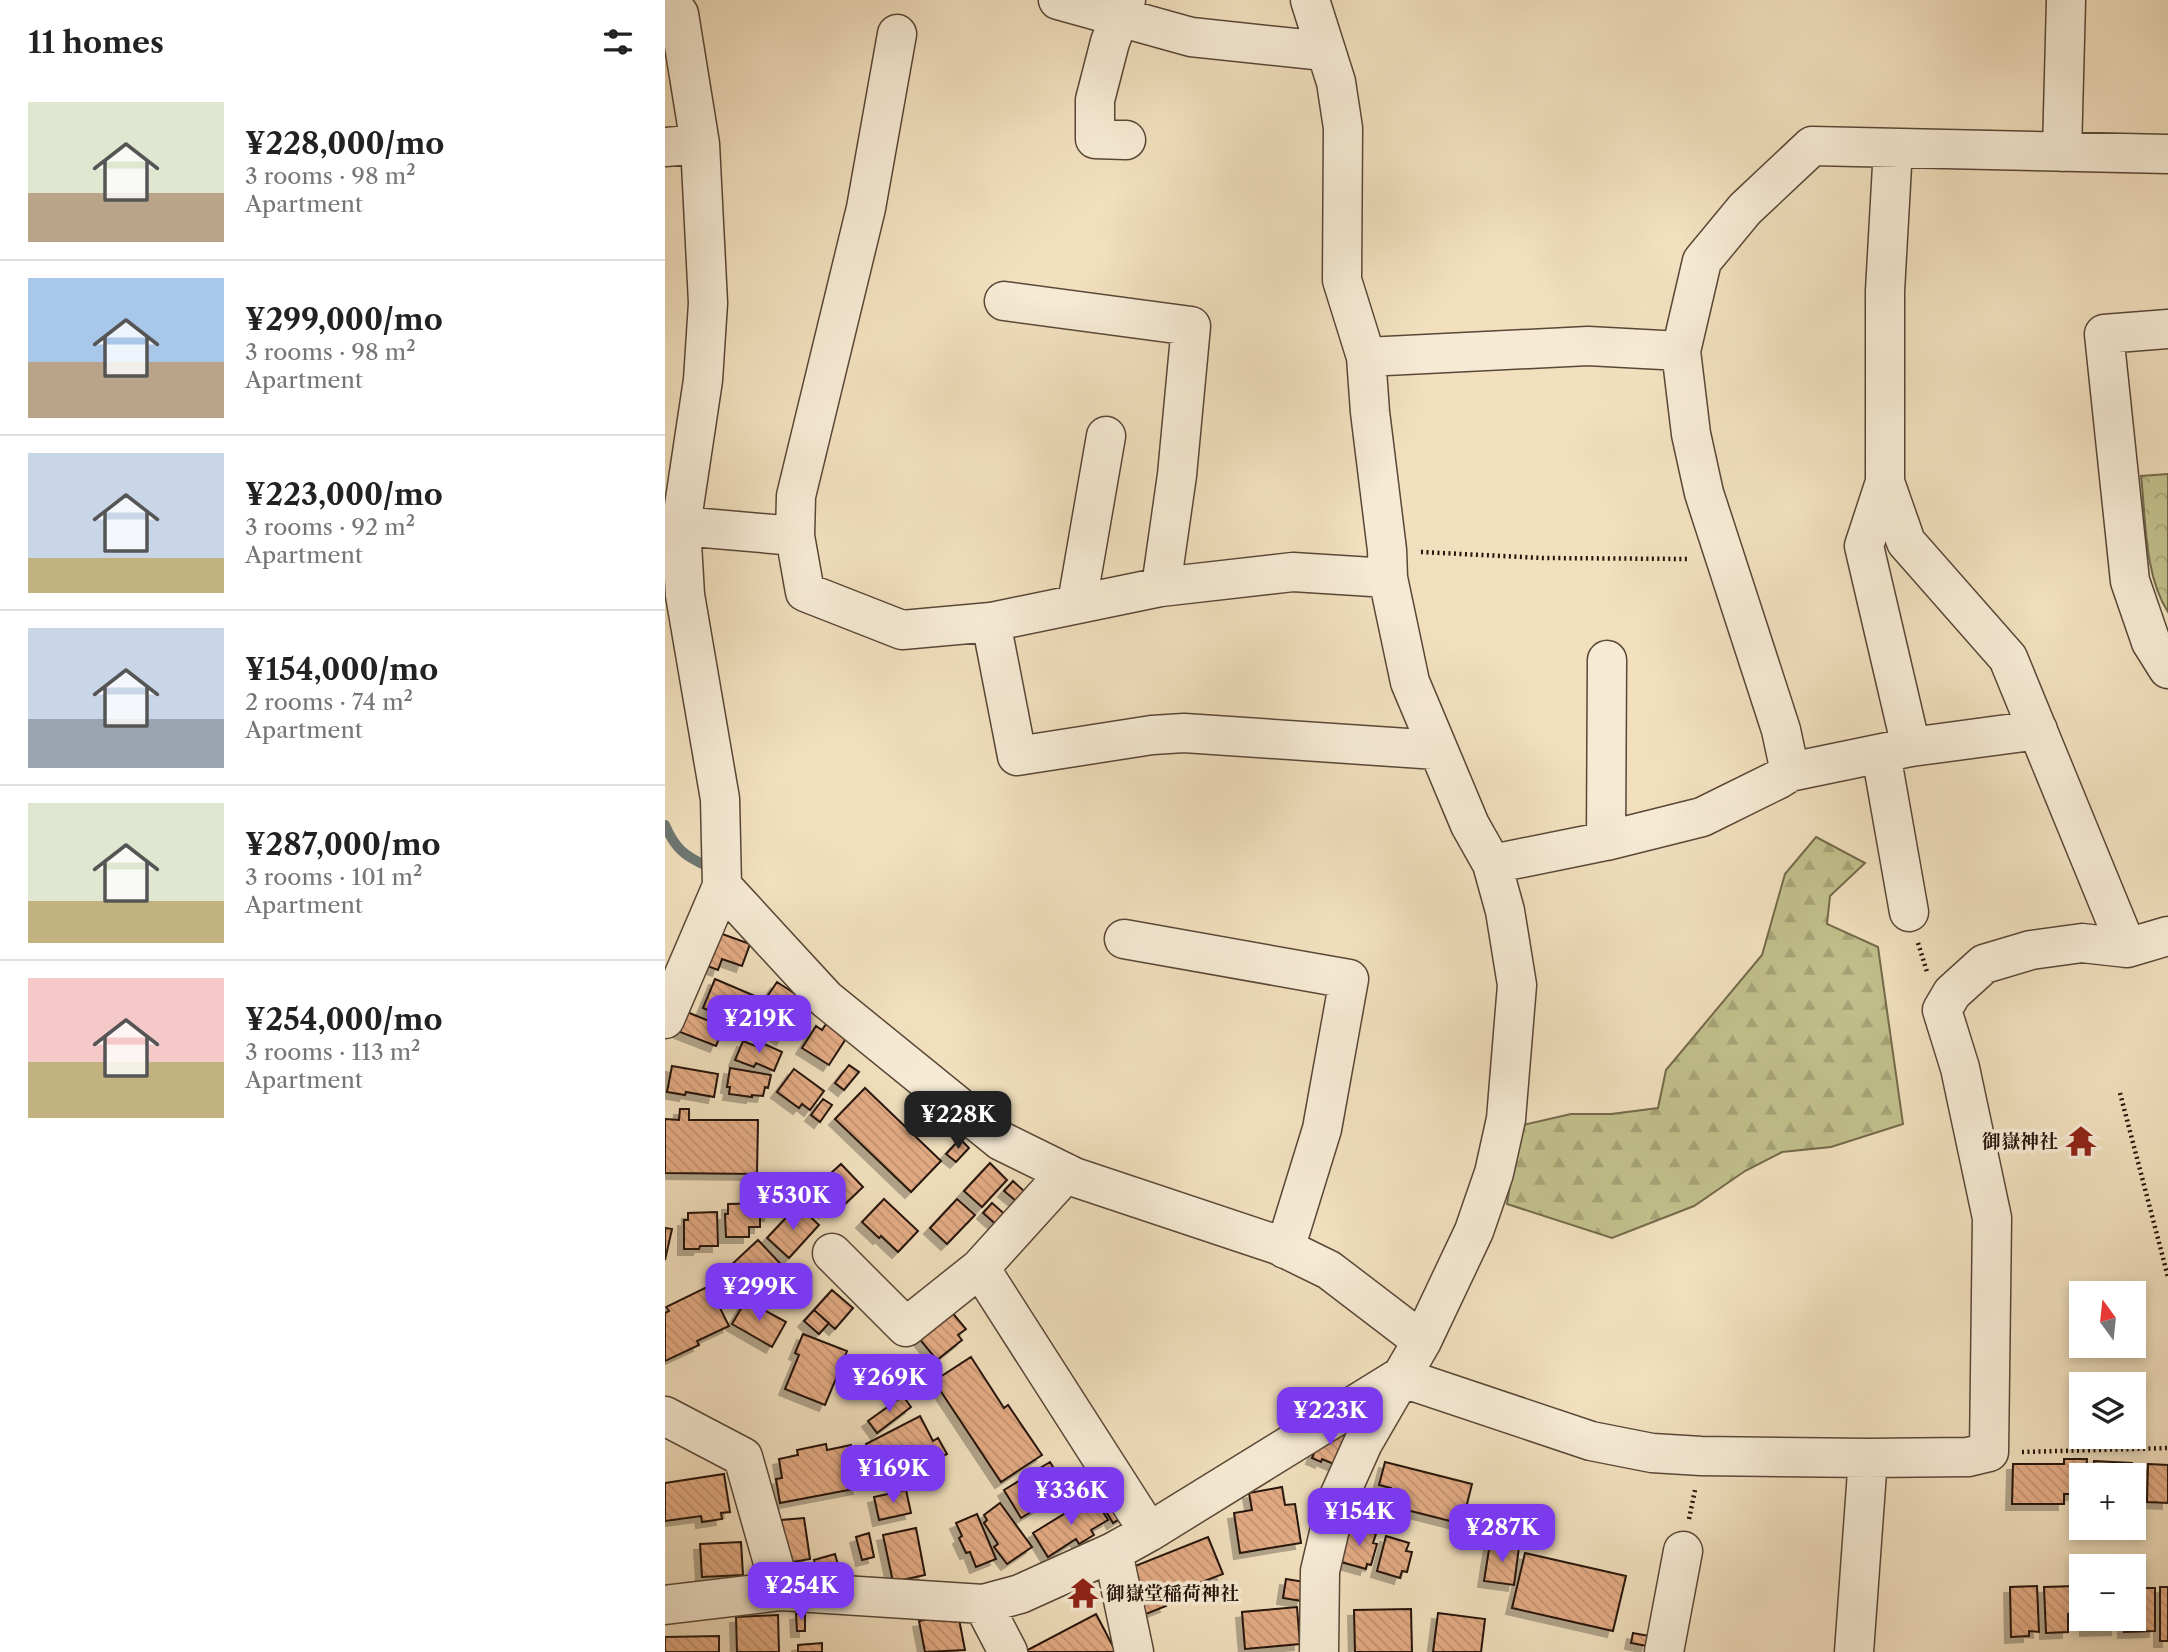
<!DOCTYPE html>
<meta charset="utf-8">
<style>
body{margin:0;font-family:"Libre Caslon Text","Noto Serif JP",serif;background:#f6f6f6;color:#222;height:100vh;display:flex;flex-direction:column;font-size:26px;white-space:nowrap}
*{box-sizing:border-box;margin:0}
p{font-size:23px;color:#767676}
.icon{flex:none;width:38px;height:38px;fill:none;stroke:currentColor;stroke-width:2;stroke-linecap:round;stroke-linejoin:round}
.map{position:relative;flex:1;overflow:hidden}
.details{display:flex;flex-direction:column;background:#fff;width:665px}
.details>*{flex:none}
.needle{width:46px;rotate:345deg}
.tools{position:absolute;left:1404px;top:1281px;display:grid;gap:14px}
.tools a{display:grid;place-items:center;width:77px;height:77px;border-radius:0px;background:#fff;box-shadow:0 4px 10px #0003;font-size:35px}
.price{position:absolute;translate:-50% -60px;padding:0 16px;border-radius:14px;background:#7c3aed;color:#fff;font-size:23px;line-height:46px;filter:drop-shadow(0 2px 4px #0008)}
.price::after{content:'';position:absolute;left:50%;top:42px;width:21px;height:16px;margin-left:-10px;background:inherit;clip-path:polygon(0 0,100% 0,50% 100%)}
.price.on{background:#222;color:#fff}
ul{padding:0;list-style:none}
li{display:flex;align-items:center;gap:21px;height:175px;padding:0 28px}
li+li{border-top:2px solid #e0e0e0}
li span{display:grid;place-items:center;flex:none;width:196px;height:140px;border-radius:0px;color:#555}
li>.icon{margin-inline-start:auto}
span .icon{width:84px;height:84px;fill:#fffc;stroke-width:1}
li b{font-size:30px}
h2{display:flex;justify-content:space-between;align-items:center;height:84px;padding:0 28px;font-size:30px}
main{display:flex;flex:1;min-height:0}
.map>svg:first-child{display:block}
</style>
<main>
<section class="details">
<h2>11 homes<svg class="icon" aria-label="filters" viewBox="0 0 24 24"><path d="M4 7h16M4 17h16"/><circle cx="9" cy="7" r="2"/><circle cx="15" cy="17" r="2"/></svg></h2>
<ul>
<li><span style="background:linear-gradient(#dfe7d0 65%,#b9a48a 0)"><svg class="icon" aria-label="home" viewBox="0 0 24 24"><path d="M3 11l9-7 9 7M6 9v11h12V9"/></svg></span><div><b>¥228,000/mo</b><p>3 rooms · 98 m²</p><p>Apartment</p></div></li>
<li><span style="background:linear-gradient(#a9c7e8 60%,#b9a48a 0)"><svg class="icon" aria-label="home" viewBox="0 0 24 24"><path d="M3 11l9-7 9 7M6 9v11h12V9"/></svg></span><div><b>¥299,000/mo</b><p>3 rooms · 98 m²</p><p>Apartment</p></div></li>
<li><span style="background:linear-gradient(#c9d6e8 75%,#c2b280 0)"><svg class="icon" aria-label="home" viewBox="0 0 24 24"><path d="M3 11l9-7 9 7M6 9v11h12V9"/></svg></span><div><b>¥223,000/mo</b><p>3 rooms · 92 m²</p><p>Apartment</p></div></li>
<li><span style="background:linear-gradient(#c9d6e8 65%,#9aa5b1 0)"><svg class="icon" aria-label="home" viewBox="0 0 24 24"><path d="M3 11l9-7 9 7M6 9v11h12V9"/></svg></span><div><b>¥154,000/mo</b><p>2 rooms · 74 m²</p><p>Apartment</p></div></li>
<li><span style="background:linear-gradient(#dfe7d0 70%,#c2b280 0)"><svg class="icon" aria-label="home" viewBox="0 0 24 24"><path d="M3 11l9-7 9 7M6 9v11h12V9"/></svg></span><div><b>¥287,000/mo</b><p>3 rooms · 101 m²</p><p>Apartment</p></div></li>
<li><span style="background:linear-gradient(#f6c9c9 60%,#c2b280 0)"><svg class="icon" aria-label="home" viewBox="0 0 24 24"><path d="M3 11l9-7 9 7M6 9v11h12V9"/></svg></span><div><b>¥254,000/mo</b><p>3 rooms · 113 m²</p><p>Apartment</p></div></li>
</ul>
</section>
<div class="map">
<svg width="1503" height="1652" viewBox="0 0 1503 1652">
<defs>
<pattern id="forest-firs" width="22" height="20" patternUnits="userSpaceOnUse" patternTransform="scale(1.75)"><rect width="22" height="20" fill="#c1c08c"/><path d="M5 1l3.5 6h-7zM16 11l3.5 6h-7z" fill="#a6a477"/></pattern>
<pattern id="park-crowns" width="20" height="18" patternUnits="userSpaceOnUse" patternTransform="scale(1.75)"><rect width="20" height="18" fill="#c1c08c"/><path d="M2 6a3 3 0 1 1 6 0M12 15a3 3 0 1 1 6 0" fill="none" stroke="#a6a477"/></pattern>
<pattern id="building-back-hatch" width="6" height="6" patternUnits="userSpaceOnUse" patternTransform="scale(1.75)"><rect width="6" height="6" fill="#e4ac85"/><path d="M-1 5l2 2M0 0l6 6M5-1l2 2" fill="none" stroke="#c39372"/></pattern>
<filter id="shadow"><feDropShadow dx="-6" dy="6" stdDeviation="0" flood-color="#0004"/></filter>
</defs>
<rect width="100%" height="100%" fill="#f1dfbd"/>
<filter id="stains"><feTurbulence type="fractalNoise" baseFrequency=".00286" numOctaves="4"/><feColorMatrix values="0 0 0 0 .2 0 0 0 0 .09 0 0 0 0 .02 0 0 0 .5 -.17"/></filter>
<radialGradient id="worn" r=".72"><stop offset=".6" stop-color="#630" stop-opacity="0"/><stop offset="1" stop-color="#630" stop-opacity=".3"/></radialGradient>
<path fill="url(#forest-firs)" stroke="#746a4b" stroke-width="2" d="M1151,837L1200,863L1165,896L1162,924L1213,947L1238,1124L1166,1147L1117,1152L1080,1171L1029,1206L947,1238L842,1204L854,1126L906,1114H946L993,1108L1001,1070L1097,955L1120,874Z"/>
<path fill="url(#park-crowns)" stroke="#746a4b" stroke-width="2" d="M1503,474V612C1479,575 1481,519 1476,476Z"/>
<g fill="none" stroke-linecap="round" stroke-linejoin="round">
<path stroke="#6e7874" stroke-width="10" d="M0,825C10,848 19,856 42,866"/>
</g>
<path fill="url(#building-back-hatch)" stroke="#26140a" stroke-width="2" filter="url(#shadow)" d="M49,931L85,944L77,966L57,959L53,970L37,964Z
M50,979L90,996L78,1025L38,1008Z
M112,982L135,997L130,1006L136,1010L117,1039L91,1021L99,1010L95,1007Z
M22,1012L59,1027L51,1046L15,1032Z
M161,1024L182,1037L164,1065L137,1048L151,1026L157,1030Z
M78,1041L93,1047L95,1042L117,1052L109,1071L91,1063L89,1067L70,1060Z
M184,1065L194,1072L179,1090L170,1083Z
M7,1066L53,1074L49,1097L21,1092L20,1095L2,1092Z
M65,1068L106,1075L103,1088L100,1087L98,1096L87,1095V1097L64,1094L65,1087H62Z
M129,1069L159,1091L145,1110L137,1104L134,1108L112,1092Z
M200,1088L276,1161L246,1192L170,1119Z
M158,1099L167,1105L155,1122L146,1115Z
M15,1109H24V1120H93L92,1174L0,1173V1119L14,1120Z
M295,1139L304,1148L291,1162L281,1154Z
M325,1163L342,1180L317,1207L299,1191Z
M176,1164L198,1187L179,1205L174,1199L160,1212L143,1194Z
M348,1181L360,1192L351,1201L339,1191Z
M219,1199L253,1231L233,1252L216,1236L214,1238L197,1222Z
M292,1199L310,1215L282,1244L265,1228Z
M105,1203V1215H95V1227H84V1237H61L60,1214H63V1204Z
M327,1203L344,1218L335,1228L318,1213Z
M133,1205L154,1225L124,1258L102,1238Z
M52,1212L53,1246H35L34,1249H19V1220H23V1213Z
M0,1228L7,1229L0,1260Z
M93,1240L126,1275L104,1295L94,1284L85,1293L63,1268Z
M44,1286L64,1326L32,1341L34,1345L0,1361V1313L4,1311L1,1307Z
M167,1290L188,1308L170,1329L149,1310Z
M81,1300L121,1322L107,1347L67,1324Z
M149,1310L164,1323L154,1334L139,1321Z
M285,1310L301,1329L293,1335L297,1340L272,1360L252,1336Z
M138,1334L182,1351L177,1363L182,1365L176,1378L172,1376L160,1405L120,1389L134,1355L130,1353Z
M306,1357L339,1408L343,1405L377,1455L336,1482L269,1381Z
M238,1396L246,1407L212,1433L203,1421Z
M255,1416L268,1441L273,1438L282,1454L262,1464L259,1459L220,1479L201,1444Z
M670,1431L683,1437L671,1465L657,1459L656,1462L647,1458L657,1435Z
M161,1444L162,1450L186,1445L194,1488L115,1503L111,1479L117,1478L114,1459L133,1455L132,1450Z
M1399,1459H1422L1421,1475H1416V1494H1399V1504H1347L1348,1464H1399Z
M1429,1461L1467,1463L1466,1473L1475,1474L1474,1501H1468V1475H1428Z
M385,1462L402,1490L356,1518L339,1490Z
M720,1462L807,1484L797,1524L722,1505L726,1488L714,1485Z
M1483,1464L1503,1465V1503L1482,1502Z
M59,1474L65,1512L56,1513L57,1519L37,1522L36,1516L0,1521V1483Z
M444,1485L461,1515L448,1523L440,1510L442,1508L433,1491Z
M617,1487L620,1505L630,1504L636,1543L575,1553L569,1513L587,1510L584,1493Z
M241,1490L246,1513L214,1520L209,1497Z
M428,1496L443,1520L426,1530L429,1535L414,1544L411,1539L383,1557L368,1533Z
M335,1503L367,1547L342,1564L329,1547L333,1544L319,1523L322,1520L319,1515Z
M312,1514L331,1559L311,1567L305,1552L301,1553L294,1538L297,1536L291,1523Z
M139,1518L145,1559L122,1563L116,1520Z
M685,1527L711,1534L708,1543L712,1544L706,1565L702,1564L701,1569L676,1562Z
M251,1528L260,1575L228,1582L218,1535Z
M204,1533L209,1557L197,1560L191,1537Z
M721,1536L744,1543L741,1551L747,1552L742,1572L737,1571L735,1578L712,1571Z
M543,1537L558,1574L534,1583L537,1590L520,1597L516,1586L496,1594L501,1606L476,1616L465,1568Z
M76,1542L78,1575L37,1577L35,1544Z
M825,1543L854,1547L849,1585L819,1581Z
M860,1553L961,1576L948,1631L847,1608Z
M170,1554L175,1572L154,1578L149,1560Z
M621,1579L640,1582L637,1601L618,1598Z
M422,1586L424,1596L414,1599L412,1589Z
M1372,1586L1374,1632L1364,1631V1636L1346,1637L1345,1587Z
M1410,1586L1411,1613L1403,1614V1632L1381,1633L1379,1587Z
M1495,1587H1503V1641H1495Z
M1468,1588H1490V1631L1459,1632V1619H1468Z
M632,1607L635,1644L580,1649L577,1612Z
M746,1609L747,1652H690L689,1610Z
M140,1613V1631H132L131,1614Z
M773,1613L820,1619L816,1652H768Z
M293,1614L300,1650L260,1652L254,1621Z
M431,1614L451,1652H359Z
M113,1615L114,1652H72L71,1617Z
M1421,1619H1452V1629L1421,1630Z
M968,1633L984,1636L982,1646L966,1643Z
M54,1636V1652H0V1637Z
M157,1643V1652H133V1645Z"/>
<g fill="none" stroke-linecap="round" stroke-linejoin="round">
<defs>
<path id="minor" d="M393,0L526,37L659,51
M645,0L671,82L678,128L677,280L701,357L705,412L722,550L723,578L745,682L805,825L827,864L840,911L852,985L841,1119L829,1173L809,1231L757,1341L698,1443L671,1503L655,1571L654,1652
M461,140L430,139V100L445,42L461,0
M0,147L35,144
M1228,148L1220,291V482L1241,542L1343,658L1462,948
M1397,152L1401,0
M339,301L526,326L512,475L496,587
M1503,329L1439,334L1465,581L1486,642L1503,669
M701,357L923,346L1016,351
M1220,482L1199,546L1246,747
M16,526L130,536L140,592L237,630L326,622L496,587L628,572L723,578
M130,536L131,496L201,208L232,34
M412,603L441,436
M326,622L352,756L487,735L519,733L772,750
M1216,754L1244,912
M1125,772L1116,730L1039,493L1026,434L1016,351L1037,261L1080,209L1147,146L1503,154
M941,841L942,660
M827,864L941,841L1037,817L1114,779L1125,772L1246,747L1373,730
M57,886L161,999L336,1141L409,1177L613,1245L664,1270L757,1341
M459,939L684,979L657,1129L620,1249
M0,1019L57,886L55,799L20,595L16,526L38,380L43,303L35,144L14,14L3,0
M167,1253L241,1327L315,1268L401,1173
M315,1268L484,1532
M0,1416L78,1457L116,1591
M448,1552L469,1652
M318,1604L343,1652
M0,1605L116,1591L318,1604L355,1594L448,1552L484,1532L735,1377L926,1441L987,1453L1036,1456L1203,1458
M999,1652L1018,1551
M1189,1652L1203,1458L1303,1457L1324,1452L1327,1218L1295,1068L1277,1010L1287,993L1319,964L1366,950L1417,943L1462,948L1503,936"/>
</defs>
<use href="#minor" stroke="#594737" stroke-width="41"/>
<path stroke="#26140a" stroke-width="4.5" stroke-dasharray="2 3.5" stroke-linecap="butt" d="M756,552L878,558L1023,559
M1253,943L1262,972
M1455,1093L1503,1277
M1357,1452L1503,1448
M1024,1519L1030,1490"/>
<use href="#minor" stroke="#f6ead4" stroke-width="38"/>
</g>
<defs>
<symbol id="temple-bare" viewBox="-9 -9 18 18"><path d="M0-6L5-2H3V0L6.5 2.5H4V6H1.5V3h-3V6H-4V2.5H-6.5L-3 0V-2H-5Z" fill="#8f2418" stroke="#f6ead4" stroke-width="2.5" paint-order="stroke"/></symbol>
</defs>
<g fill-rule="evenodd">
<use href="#temple-bare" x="1394" y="1119" width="44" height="44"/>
<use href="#temple-bare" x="396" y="1571" width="44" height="44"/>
</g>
<g text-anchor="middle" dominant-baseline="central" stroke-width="7" stroke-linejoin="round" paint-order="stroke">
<g font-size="19" font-weight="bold" fill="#26140a" stroke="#f6ead4" text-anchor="end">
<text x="1393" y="1141">御嶽神社</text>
<text x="441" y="1593" text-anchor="start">御嶽堂稲荷神社</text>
</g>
</g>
<rect width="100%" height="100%" filter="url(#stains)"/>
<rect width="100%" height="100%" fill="url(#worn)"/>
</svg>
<div class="tools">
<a><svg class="needle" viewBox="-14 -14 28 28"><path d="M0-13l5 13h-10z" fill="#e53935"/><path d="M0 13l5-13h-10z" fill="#767676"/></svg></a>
<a><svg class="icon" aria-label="layers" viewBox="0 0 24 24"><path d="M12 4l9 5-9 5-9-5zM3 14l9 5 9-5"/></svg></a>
<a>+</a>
<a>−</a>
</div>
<b class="price" style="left:94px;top:1055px">¥219K</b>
<b class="price on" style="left:293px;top:1151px">¥228K</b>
<b class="price" style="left:128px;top:1232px">¥530K</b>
<b class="price" style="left:94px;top:1323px">¥299K</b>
<b class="price" style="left:224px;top:1414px">¥269K</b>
<b class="price" style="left:665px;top:1447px">¥223K</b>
<b class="price" style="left:228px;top:1505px">¥169K</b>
<b class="price" style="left:406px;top:1527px">¥336K</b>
<b class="price" style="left:694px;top:1548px">¥154K</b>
<b class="price" style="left:837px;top:1564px">¥287K</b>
<b class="price" style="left:136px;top:1622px">¥254K</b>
</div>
</main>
